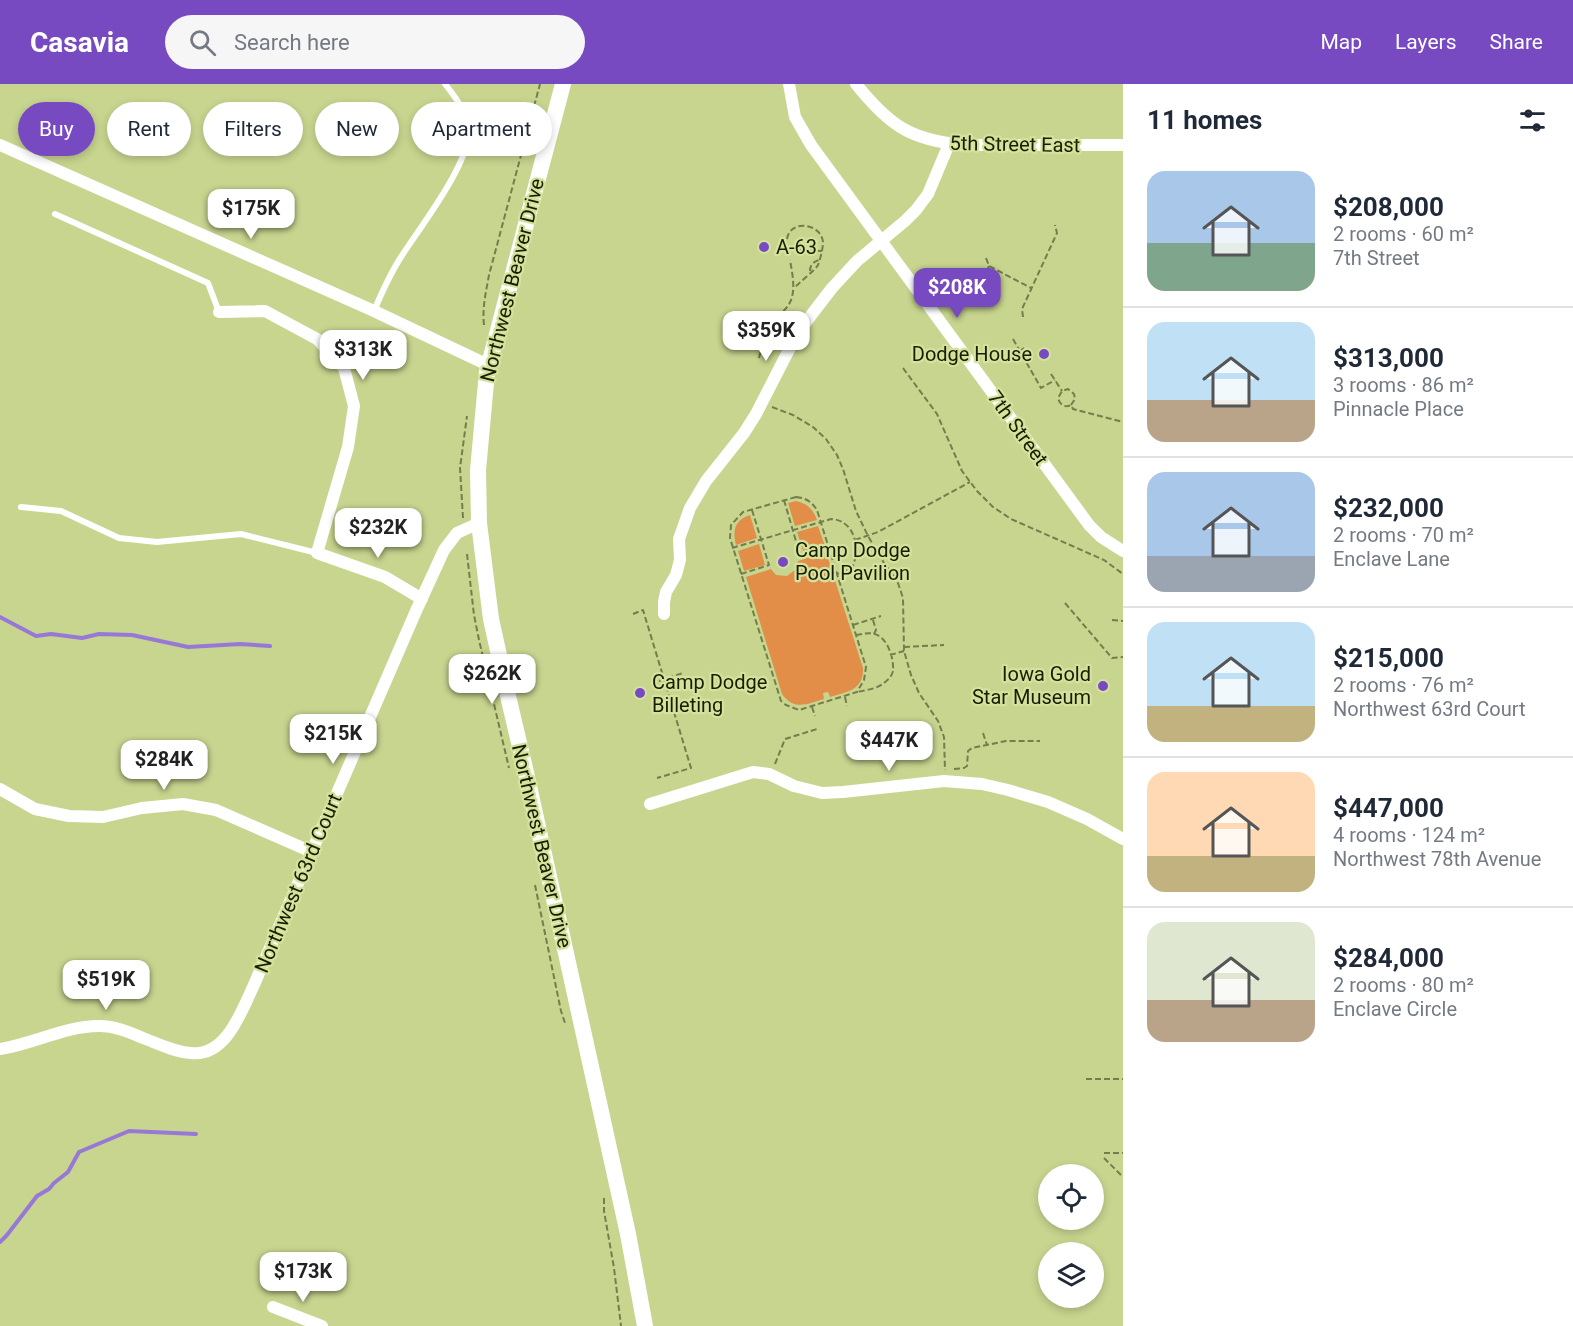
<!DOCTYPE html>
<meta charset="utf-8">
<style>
body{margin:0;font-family:Roboto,sans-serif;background:#f6f6f7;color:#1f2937;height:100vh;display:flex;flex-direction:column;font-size:22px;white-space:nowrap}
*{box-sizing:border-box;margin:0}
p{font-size:20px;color:#747a83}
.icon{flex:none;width:33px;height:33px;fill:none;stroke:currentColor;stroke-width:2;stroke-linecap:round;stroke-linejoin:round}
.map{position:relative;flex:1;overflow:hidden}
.side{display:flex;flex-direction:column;background:#fff;width:450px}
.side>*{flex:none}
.guide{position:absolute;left:18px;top:18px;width:570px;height:54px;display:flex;gap:12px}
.buttons{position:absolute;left:1038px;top:1080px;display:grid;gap:12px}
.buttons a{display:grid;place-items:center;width:66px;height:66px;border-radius:50%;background:#fff;box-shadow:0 3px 9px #0003;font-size:30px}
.price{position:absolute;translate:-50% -51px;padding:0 14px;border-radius:12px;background:#fff;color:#222;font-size:20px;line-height:39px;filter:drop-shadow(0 2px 3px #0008)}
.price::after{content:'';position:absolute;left:50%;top:36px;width:18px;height:14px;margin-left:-9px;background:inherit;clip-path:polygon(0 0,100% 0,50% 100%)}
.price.current{background:#784ac2;color:#fff}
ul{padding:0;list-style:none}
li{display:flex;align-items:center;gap:18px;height:150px;padding:0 24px}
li+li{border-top:2px solid #e0e1e3}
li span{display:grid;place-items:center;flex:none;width:168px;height:120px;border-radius:18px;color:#555}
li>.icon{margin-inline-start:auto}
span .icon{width:72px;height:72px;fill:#fffc;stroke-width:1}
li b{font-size:26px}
h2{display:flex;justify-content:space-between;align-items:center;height:72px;padding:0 24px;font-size:26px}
.tag{padding:0 21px;border-radius:27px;background:#fff;box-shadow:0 3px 9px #0003;font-size:21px;line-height:54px}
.tag.current{background:#784ac2;color:#fff}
header{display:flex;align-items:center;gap:36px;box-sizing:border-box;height:84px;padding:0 30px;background:#784ac2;color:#fff}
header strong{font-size:28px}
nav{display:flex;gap:33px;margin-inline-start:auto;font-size:21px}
.search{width:420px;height:54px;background:#f6f6f7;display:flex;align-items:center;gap:15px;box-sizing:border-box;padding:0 21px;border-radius:33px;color:#747a83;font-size:22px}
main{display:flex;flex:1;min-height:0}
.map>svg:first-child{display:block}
</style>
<header>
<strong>Casavia</strong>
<div class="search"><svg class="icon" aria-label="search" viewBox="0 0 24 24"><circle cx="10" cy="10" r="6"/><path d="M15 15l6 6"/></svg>Search here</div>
<nav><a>Map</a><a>Layers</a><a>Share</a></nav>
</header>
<main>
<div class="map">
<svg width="1123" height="1242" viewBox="0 0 1123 1242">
<rect width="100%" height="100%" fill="#c7d58f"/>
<path fill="#e28e48" d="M796,417C808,420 813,425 817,436L795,442L788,419Z
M750,431L757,454L736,461C732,446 735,436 750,431Z
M818,442L825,462L804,469L797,448Z
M759,460L765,481L744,487L738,467Z
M826,468L863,584C864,606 847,608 830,613L828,608L823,609L824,615C807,620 794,627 782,610L746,493L771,485L776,491L787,492L796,485L798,477Z"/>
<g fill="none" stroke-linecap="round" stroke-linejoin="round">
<path stroke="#9878d7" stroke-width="4" d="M0,533L36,552L51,550L82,554L99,550L132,551L188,563L240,560L270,562
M0,1158L7,1151L37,1112L49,1105L54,1099L68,1088L79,1068L129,1047L196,1050"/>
<path stroke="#747e4c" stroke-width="2" stroke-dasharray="6 3" stroke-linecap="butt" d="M787,155C790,135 821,139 823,158C823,165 820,176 818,181C816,185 798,200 794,204
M799,166L822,167
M986,174L989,182L1031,204
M810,187C810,181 813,178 819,176
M975,212L989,182
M1023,233L1022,225L1057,149L1055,141
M484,241C482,224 486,208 489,191L540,0
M1013,255L1041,304L1055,296
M1019,267L1026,263
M759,274C762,262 764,249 772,239C779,230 789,225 792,213C795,201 792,188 790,176
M903,284L937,330L962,387L977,407L993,423L1011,435L1104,476L1123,490
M1051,290L1062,307
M1071,321L1075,315L1074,310L1068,305L1062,307L1058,314C1060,321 1065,324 1071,321L1073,325L1123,338
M772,323L793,331L813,343L826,355L837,371L843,385L856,427L868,452L884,479L897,496L903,514L904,567L911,591L919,609L938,637L944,653L945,686
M796,413C806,414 812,418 817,426L866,583L864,596L857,608L799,626L786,621L781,617L730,454L731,441L743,428Z
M784,416L800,471L829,464
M463,434L460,384L467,332
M855,456L878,448L970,398
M732,464L831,435C855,436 861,465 852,484L837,490
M467,470L474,531L479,556L509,684
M741,490L769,481L752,426
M1065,519L1112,574L1123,573
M633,530L643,526L691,684L657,694
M873,536L876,546L874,550
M1112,536L1123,537
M853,541L881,532
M856,551C864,550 872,547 879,552C889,558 894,576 893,587C892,592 888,596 884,599C877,605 866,606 857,608
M904,563L944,561
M890,571L904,567
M659,597L683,589
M845,613L847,622
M812,623L815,632
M983,649L987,661
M775,680L785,655L817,645
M954,685L964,684L967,682L968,667L972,664L1006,657H1040
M535,801L561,927L565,939
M1086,995H1123
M1104,1069H1123
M1104,1074L1123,1093
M604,1114V1127L614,1184L621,1242"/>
<path stroke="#fff" stroke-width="6" d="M55,130L208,199L219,228
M374,227C382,208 390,190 401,173C418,146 469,81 468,49C468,30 457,15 445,0
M21,423L61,427L119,454L157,458L241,450L317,469"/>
<path stroke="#fff" stroke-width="12" d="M789,0L795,33L811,61L1089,441L1101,453L1123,467
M856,0C889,41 910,56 963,61H1123
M0,61L374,227L488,281
M219,228L265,227L317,255L344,284L354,322L348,363L317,469L385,493L422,515
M664,530V518L666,508L676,491L680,476L679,455L690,424L706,397L744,349L756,330L796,252L812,230L832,204L857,177L905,137L916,126L928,110L949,60
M0,705L35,725L69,732L103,733L142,724L183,720L216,726L312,768
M650,720L753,688L769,690L794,702L822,709L843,708L944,697L982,700L1008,706L1048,718L1087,735L1123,755
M0,965C33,960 65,942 99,942C115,942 129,948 143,954C159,960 175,968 191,969C226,973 241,928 253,903L416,527L444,466L457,449L479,439
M273,1223L322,1242"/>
<path stroke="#fff" stroke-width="16" d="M563,0L487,288L478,386L479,439L491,535L508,612L525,684L628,1150L645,1242"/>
</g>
<g fill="#784ac2" stroke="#d4e29c" stroke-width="2">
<circle cx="764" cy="163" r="6"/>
<circle cx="1044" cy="270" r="6"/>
<circle cx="783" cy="478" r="6"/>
<circle cx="1103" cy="602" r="6"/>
<circle cx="640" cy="609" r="6"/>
</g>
<g text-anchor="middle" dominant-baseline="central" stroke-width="4.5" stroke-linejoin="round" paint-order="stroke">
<g font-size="20" fill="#181d02" stroke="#d4e29c">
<text transform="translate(1015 60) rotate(1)">5th Street East</text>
<text transform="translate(512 196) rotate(-76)">Northwest Beaver Drive</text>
<text transform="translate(1018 344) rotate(54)">7th Street</text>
<text transform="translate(542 762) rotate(77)">Northwest Beaver Drive</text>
<text transform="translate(298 799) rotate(-67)">Northwest 63rd Court</text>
</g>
<g font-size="20" fill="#181d02" stroke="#d4e29c" text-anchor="start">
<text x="776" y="163">A-63</text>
<text x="1032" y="270" text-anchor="end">Dodge House</text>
<text x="795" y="466">Camp Dodge<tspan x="795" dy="23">Pool Pavilion</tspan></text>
<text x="1091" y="590" text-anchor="end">Iowa Gold<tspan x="1091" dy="23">Star Museum</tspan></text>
<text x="652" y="598">Camp Dodge<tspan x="652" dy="23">Billeting</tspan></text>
</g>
</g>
</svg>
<div class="buttons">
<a><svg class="icon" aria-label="locate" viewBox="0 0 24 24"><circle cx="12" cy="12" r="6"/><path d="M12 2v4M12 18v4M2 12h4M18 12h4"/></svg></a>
<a><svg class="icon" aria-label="layers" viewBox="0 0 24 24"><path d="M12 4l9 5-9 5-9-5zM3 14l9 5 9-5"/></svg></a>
</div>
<b class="price" style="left:251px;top:156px">$175K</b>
<b class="price current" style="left:957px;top:235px">$208K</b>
<b class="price" style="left:766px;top:278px">$359K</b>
<b class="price" style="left:363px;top:297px">$313K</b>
<b class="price" style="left:378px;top:475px">$232K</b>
<b class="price" style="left:492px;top:621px">$262K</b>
<b class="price" style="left:333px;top:681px">$215K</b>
<b class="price" style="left:889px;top:688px">$447K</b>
<b class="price" style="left:164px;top:707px">$284K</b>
<b class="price" style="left:106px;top:927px">$519K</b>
<b class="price" style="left:303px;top:1219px">$173K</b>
<div class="guide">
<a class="tag current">Buy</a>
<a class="tag">Rent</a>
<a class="tag">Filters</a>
<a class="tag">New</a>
<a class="tag">Apartment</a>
</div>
</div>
<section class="side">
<h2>11 homes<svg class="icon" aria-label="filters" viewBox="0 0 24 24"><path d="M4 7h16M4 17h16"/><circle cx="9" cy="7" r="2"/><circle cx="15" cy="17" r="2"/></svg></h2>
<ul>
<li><span style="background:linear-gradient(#a9c7e8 60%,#7fa58c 0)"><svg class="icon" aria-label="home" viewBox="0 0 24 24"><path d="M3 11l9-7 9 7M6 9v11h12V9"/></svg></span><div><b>$208,000</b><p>2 rooms · 60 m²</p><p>7th Street</p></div></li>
<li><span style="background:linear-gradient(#bfe0f5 65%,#b9a48a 0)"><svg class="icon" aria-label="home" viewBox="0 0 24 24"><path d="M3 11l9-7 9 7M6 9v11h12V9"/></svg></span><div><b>$313,000</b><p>3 rooms · 86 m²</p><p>Pinnacle Place</p></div></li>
<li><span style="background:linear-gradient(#a9c7e8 70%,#9aa5b1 0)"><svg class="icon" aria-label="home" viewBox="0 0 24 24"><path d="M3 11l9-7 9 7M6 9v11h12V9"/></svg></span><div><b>$232,000</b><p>2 rooms · 70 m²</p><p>Enclave Lane</p></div></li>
<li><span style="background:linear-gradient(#bfe0f5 70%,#c2b280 0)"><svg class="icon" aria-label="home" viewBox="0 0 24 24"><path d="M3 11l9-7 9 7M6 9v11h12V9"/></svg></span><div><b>$215,000</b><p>2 rooms · 76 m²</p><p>Northwest 63rd Court</p></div></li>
<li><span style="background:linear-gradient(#ffd9b3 70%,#c2b280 0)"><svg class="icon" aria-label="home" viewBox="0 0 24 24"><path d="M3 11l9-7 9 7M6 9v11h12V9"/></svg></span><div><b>$447,000</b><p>4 rooms · 124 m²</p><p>Northwest 78th Avenue</p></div></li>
<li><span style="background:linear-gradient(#dfe7d0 65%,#b9a48a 0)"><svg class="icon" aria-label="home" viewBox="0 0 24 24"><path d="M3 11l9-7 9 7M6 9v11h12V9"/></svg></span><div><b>$284,000</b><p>2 rooms · 80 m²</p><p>Enclave Circle</p></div></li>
</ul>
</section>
</main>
